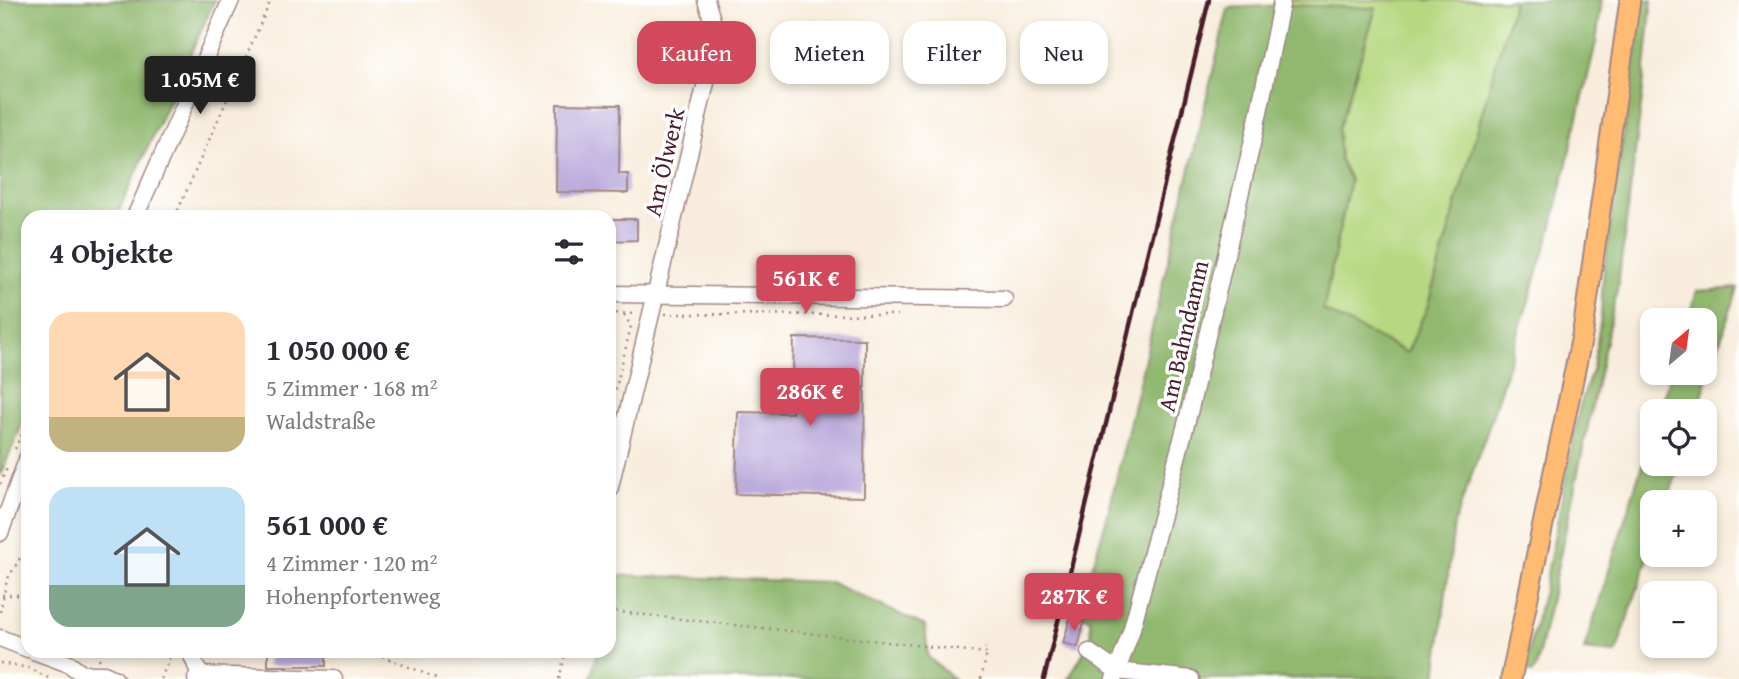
<!DOCTYPE html>
<html lang="de">
<meta charset="utf-8">
<style>
body{margin:0;font-family:"Gentium Book Plus",serif;background:#f2f2f3;color:#2b2b33;height:100vh;display:flex;flex-direction:column;font-size:26px;white-space:nowrap}
*{box-sizing:border-box;margin:0}
p{font-size:23px;color:#7c7c81}
.icon{flex:none;width:38px;height:38px;fill:none;stroke:currentColor;stroke-width:2;stroke-linecap:round;stroke-linejoin:round}
.map{position:relative;flex:1;overflow:hidden}
.panel{position:absolute;left:21px;top:210px;width:595px;height:448px;display:flex;flex-direction:column;background:#fff;border-radius:21px;box-shadow:0 4px 10px #0003}
.panel>*{flex:none}
.banner{position:absolute;left:637px;top:21px;width:665px;height:63px;display:flex;gap:14px}
.needle{width:46px;rotate:29deg}
.fabs{position:absolute;left:1640px;top:308px;display:grid;gap:14px}
.fabs a{display:grid;place-items:center;width:77px;height:77px;border-radius:14px;background:#fff;box-shadow:0 4px 10px #0003;font-size:35px}
.price{position:absolute;translate:-50% -60px;padding:0 16px;border-radius:7px;background:#d1495b;color:#fff;font-size:23px;line-height:46px;filter:drop-shadow(0 2px 4px #0008)}
.price::after{content:'';position:absolute;left:50%;top:42px;width:21px;height:16px;margin-left:-10px;background:inherit;clip-path:polygon(0 0,100% 0,50% 100%)}
.price.active{background:#222;color:#fff}
ul{padding:0;list-style:none}
li{display:flex;align-items:center;gap:21px;height:175px;padding:0 28px}
li span{display:grid;place-items:center;flex:none;width:196px;height:140px;border-radius:21px;color:#555}
li>.icon{margin-inline-start:auto}
span .icon{width:84px;height:84px;fill:#fffc;stroke-width:1}
li b{font-size:30px}
h2{display:flex;justify-content:space-between;align-items:center;height:84px;padding:0 28px;font-size:30px}
.chip{padding:0 24px;border-radius:21px;background:#fff;box-shadow:0 4px 10px #0003;font-size:24px;line-height:63px}
.chip.active{background:#d1495b;color:#fff}
.map>svg:first-child{display:block}
</style>
<div class="map">
<svg width="1739" height="679" viewBox="0 0 1739 679">
<rect width="100%" height="100%" fill="#fff"/>
<filter id="ink" filterUnits="userSpaceOnUse"><feTurbulence type="fractalNoise" baseFrequency=".0143" numOctaves="2"/><feDisplacementMap in="SourceGraphic" scale="14" xChannelSelector="R" yChannelSelector="G"/><feConvolveMatrix kernelMatrix="1 2 1 2 8 2 1 2 1" color-interpolation-filters="sRGB"/></filter>
<filter id="wash" filterUnits="userSpaceOnUse"><feTurbulence type="fractalNoise" baseFrequency=".00686" numOctaves="4" result="noise"/><feDisplacementMap in="SourceGraphic" scale="28" xChannelSelector="R" yChannelSelector="G"/><feGaussianBlur stdDeviation="1.57" result="paint"/><feColorMatrix in="noise" values="0 0 0 0 0 0 0 0 0 0 0 0 0 0 0 0 0 1.4 0 .05"/><feComposite in="paint" operator="in"/></filter>
<g filter="url(#wash)">
<rect width="100%" height="100%" fill="#f8eddc"/>
<path fill="#b5d880" stroke="#807c56" stroke-width="2" d="M1289,0H1524L1514,1L1427,308L1407,353L1323,311L1350,180L1340,160L1338,130L1376,9L1287,5Z"/>
<path fill="#90b86e" stroke="#6d6c4c" stroke-width="2" d="M0,0H215L116,217H28V410L0,476Z
M1514,0H1602L1596,42L1551,230L1490,423L1454,524L1436,678L1068,679L1091,640L1090,619L1079,612L1108,514L1228,8L1287,5L1376,8L1338,130L1340,160L1350,180L1323,310L1407,353L1427,308Z
M1643,0H1652L1642,98L1618,285L1536,668L1532,673L1524,669L1544,590L1580,405L1593,368L1601,317L1603,276Z
M1738,288L1697,411H1659L1671,373H1704V320H1688L1697,291Z
M1652,433V464H1680L1667,502H1652V546L1616,653L1584,650Z
M616,575L830,582L925,626L928,657L954,679H591L598,651H609V609Z"/>
<g id="blocks">
<path fill="#bbacdc" d="M557,104L620,105L619,174H628V193L556,192Z
M609,219H637V240L609,241Z
M794,338L865,339L864,497L736,494L738,412L792,413Z
M1070,619L1084,623L1078,647L1063,643Z
M268,651H326V666H268Z"/>
</g>
</g>
<g filter="url(#ink)">
<use href="#blocks" fill-opacity="0" stroke="#a18684" stroke-width="2"/>
<g fill="none" stroke-linecap="round" stroke-linejoin="round">
<defs>
<path id="minor" d="M135,217L231,0
M609,294L1004,299
M609,491L717,36L706,0
M0,533L28,457
M0,638L28,649
M34,651L69,664L82,674L83,679
M190,651L200,675
M1089,652L1117,671L1191,679
M82,674H104L115,679
M196,679L200,675L334,679
M1114,679L1131,632L1190,409L1255,131L1282,0"/>
<path id="major" d="M1511,679L1583,331L1630,0"/>
</defs>
<use href="#minor" stroke="#a18684" stroke-width="19"/>
<use href="#major" stroke="#a18684" stroke-width="23"/>
<path stroke="#a18684" stroke-width="2.5" stroke-dasharray="2 5" stroke-linecap="butt" d="M175,217L271,0
M609,313L637,314
M665,314L900,315
M609,417L631,326L623,313
M15,449L28,420
M0,484L7,468
M2,595H28
M609,611L987,653L985,648
M0,612L7,580L28,545
M369,651L439,679
M99,660L102,651
M0,663L29,668L50,679
M161,679L172,651
M559,679L566,651
M981,679L987,653"/>
<use href="#minor" stroke="#fff" stroke-width="16"/>
<use href="#major" stroke="#ffbb71" stroke-width="19"/>
<path stroke="#4a1f2b" stroke-width="4.5" d="M1044,679L1209,0"/>
</g>
</g>
<g text-anchor="middle" dominant-baseline="central" stroke-width="7" stroke-linejoin="round" paint-order="stroke">
<g font-size="24" fill="#4a1f2b" stroke="#fff">
<text transform="translate(664 162) rotate(-77)">Am Ölwerk</text>
<text transform="translate(1183 336) rotate(-77)">Am Bahndamm</text>
</g>
</g>
</svg>
<div class="fabs">
<a><svg class="needle" viewBox="-14 -14 28 28"><path d="M0-13l5 13h-10z" fill="#e53935"/><path d="M0 13l5-13h-10z" fill="#7c7c81"/></svg></a>
<a><svg class="icon" aria-label="locate" viewBox="0 0 24 24"><circle cx="12" cy="12" r="6"/><path d="M12 2v4M12 18v4M2 12h4M18 12h4"/></svg></a>
<a>+</a>
<a>−</a>
</div>
<b class="price active" style="left:200px;top:116px">1.05M €</b>
<b class="price" style="left:806px;top:315px">561K €</b>
<b class="price" style="left:810px;top:428px">286K €</b>
<b class="price" style="left:1074px;top:633px">287K €</b>
<div class="banner">
<a class="chip active">Kaufen</a>
<a class="chip">Mieten</a>
<a class="chip">Filter</a>
<a class="chip">Neu</a>
</div>
<section class="panel">
<h2>4 Objekte<svg class="icon" aria-label="filters" viewBox="0 0 24 24"><path d="M4 7h16M4 17h16"/><circle cx="9" cy="7" r="2"/><circle cx="15" cy="17" r="2"/></svg></h2>
<ul>
<li><span style="background:linear-gradient(#ffd9b3 75%,#c2b280 0)"><svg class="icon" aria-label="home" viewBox="0 0 24 24"><path d="M3 11l9-7 9 7M6 9v11h12V9"/></svg></span><div><b>1 050 000 €</b><p>5 Zimmer · 168 m²</p><p>Waldstraße</p></div></li>
<li><span style="background:linear-gradient(#bfe0f5 70%,#7fa58c 0)"><svg class="icon" aria-label="home" viewBox="0 0 24 24"><path d="M3 11l9-7 9 7M6 9v11h12V9"/></svg></span><div><b>561 000 €</b><p>4 Zimmer · 120 m²</p><p>Hohenpfortenweg</p></div></li>
</ul>
</section>
</div>
